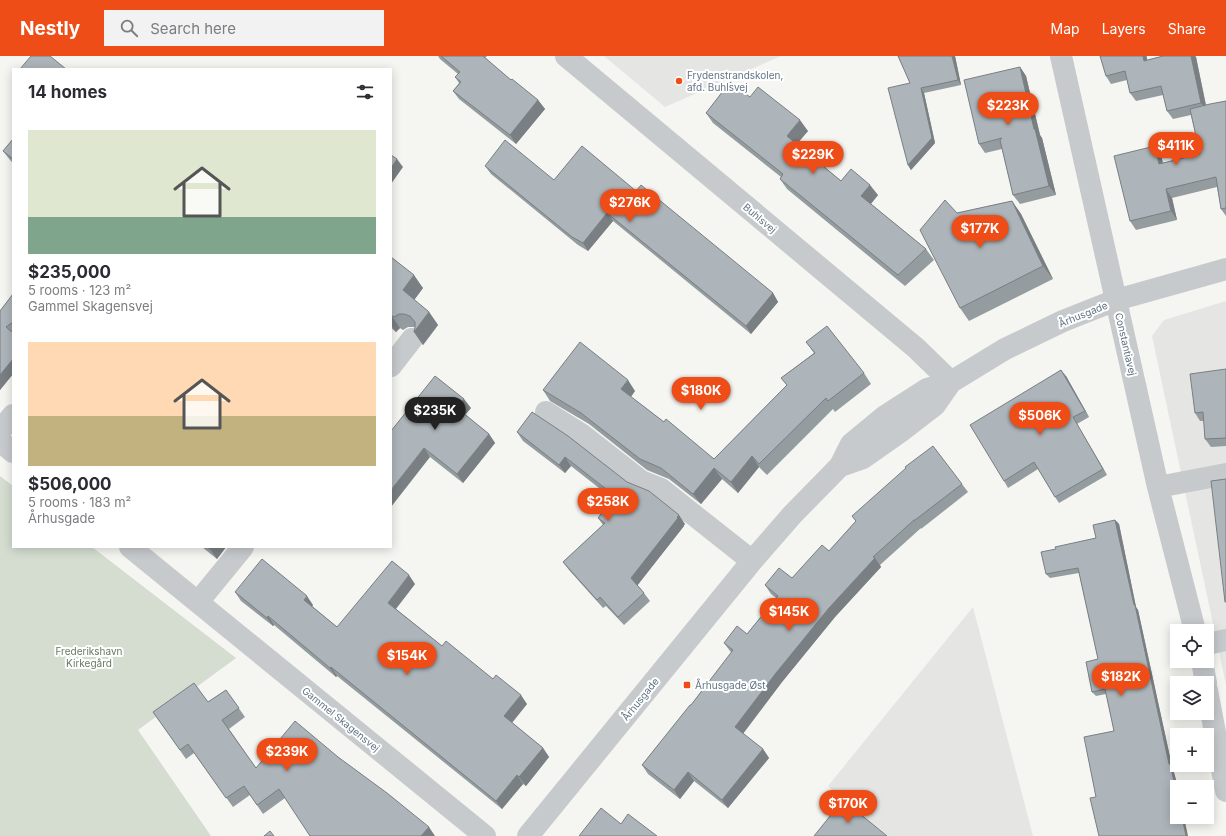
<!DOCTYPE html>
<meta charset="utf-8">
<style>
body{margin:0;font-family:Inter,sans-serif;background:#f2f2f3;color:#2b2b33;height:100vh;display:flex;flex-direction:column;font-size:15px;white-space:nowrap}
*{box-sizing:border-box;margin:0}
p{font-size:13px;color:#7c7c81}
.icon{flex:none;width:22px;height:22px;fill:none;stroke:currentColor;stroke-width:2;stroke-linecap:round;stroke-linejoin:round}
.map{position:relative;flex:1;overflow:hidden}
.sheet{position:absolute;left:12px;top:12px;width:380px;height:480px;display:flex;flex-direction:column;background:#fff;border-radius:0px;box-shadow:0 2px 10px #0003}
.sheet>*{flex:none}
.controls{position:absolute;left:1170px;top:568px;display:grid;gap:8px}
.controls a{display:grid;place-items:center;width:44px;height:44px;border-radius:0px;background:#fff;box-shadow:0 2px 10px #0003;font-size:20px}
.price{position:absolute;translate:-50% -34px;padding:0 9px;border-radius:14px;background:#ee4d18;color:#fff;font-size:13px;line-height:26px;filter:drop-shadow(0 1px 2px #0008)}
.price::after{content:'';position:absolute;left:50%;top:24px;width:12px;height:9px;margin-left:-6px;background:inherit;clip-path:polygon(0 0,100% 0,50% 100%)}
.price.selected{background:#222;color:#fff}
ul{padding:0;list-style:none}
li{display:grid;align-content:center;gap:8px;height:212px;padding:0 16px}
li span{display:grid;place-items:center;height:124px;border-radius:0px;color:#555}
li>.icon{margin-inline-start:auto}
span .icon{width:72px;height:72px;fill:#fffc;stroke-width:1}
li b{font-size:17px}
h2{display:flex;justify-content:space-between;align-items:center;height:48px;padding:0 16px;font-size:17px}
header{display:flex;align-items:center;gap:24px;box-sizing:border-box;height:56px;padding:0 20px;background:#ee4d18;color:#fff}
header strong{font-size:19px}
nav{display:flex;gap:22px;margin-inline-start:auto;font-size:14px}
.search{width:280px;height:36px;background:#f2f2f3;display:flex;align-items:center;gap:10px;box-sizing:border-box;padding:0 14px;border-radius:0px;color:#7c7c81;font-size:15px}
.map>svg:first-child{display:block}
</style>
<header>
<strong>Nestly</strong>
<div class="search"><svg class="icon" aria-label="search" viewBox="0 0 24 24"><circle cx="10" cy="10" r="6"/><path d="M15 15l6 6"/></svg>Search here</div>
<nav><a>Map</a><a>Layers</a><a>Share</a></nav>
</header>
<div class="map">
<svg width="1226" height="780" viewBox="0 0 1226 780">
<rect width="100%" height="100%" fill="#f5f5f1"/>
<path fill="#e5e6e4" d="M604,0H781L665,51Z
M1226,245V629L1152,280L1164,264Z
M973,551L1033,780H834L852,757L828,730Z"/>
<path fill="#d5ddd1" d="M0,420L13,430V491H92L236,602L138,674L211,780H0Z"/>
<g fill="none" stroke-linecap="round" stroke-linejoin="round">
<path stroke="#c7cacd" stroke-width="22" d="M566,0L916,292L951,326
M1061,0L1158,431L1195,575
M391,310L412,283
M546,356L581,378L641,425L661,433L752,505
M0,375L13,359
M0,385L13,396
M840,410L863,402L900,376L935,349L951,326
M1158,431L1226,418
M130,491L485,780
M198,546L243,491
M1207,588L1226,584
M1202,605L1206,627
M1207,634L1226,735
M528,780L752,505L792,459L840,410L851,388L885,360L927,333L951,326L1005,293L1063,265L1116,244L1226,213"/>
</g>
<path fill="#959ca0" d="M438,0H487L485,2L511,24L538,44L545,53L516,88L459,43L453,35L459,27L455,21L458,18L440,3Z
M898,0H955L961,29L924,37L935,87L911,114L908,109L910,27Z
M1100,0H1147V4L1163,0H1195L1196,1L1206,49L1226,45V160L1221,153L1217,131L1172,142L1177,164L1136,174L1130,165L1161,99L1163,107L1200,98L1191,59L1173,63L1167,55L1163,39L1136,45L1130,37L1127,24L1111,28L1106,20Z
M1020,11L1026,20L1040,79L1042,82L1056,139L1020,148L1013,139L1002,93L985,97L979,88Z
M750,41L808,75L797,88L841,125L878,139L871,148L926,193L934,204L905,230L787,133L780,123L781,121L713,67L706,57Z
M13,83V107L10,104L3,95Z
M485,110L554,124L636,135L773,237L778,246L751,278L613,165L588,195L578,189L491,118Z
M1012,145L1021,158L1053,223L969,265L960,252L957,157Z
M391,201L423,232L414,244L429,256L438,269L423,289L414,276L415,271H408L403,274L400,272L396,276L391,272Z
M13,238V318L0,334V255Z
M806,286L864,317L871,328L835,356L833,353L767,419L759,411L738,437L722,423L701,448L669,423L647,414L589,368L550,345L543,334L635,335L631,341L664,366L714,403L787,329L781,322L814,297Z
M1226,313V390L1211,391L1205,383L1204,365H1200L1195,357Z
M1066,320L1089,361L1077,368L1107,419L1059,447L1055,441L1038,413L1008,432L1004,425Z
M471,352L465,359L489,378L495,387L463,427L430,401L391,375Z
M517,376L627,426L685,468L684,469V470L637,529L644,537L650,545L624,569L606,550L603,552L569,514L563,506L603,469L598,462L613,443L571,410L565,417L523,385Z
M962,428L968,436L921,473V472L880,509L881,511L835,561L782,626L743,678L763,693L769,702L728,752L694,725L680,743L648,718L642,709L691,649L732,597L730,595L724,587L747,578L776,542L771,538L765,529L792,522L829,495L856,465L852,460Z
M1115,464L1119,468L1136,551L1138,554L1172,710L1173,713L1178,731L1096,741L1114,675L1106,638L1096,640L1092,636L1098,603L1079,517L1050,522L1046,518L1056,493L1096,482Z
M202,491H226L217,503Z
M415,528L396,553L442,590L493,623L527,648L512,667L543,692L549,701L526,730L523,728L502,753L337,620L336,621L274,569L273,570L241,545L235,536L313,549L312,550L337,571Z
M226,634L245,661L229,673L256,712L338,701L435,780L285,742L263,758L250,739L233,751L194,697L186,703L153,656L208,646Z"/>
<path fill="#797f82" d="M952,0H955L961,29L958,24Z
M1143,0H1146L1150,13L1144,5Z
M1191,0H1195L1196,1L1207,55L1201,47Z
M1020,11L1026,20L1040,79L1042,82L1056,139L1049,130L1034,73Z
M921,32L924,37L935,87L911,114L908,109Z
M538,44L545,53L516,88L510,79Z
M800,64L808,75L794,91L787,80Z
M1155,90L1161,99L1165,117L1159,108Z
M397,103L403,111L391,128V112Z
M870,129L878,139L869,150L861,140Z
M1166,133L1172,142L1177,164L1171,155Z
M1012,145L1021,158L1053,223L1043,210Z
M607,157L613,165L588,195L583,187Z
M414,219L423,232L412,247L403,234Z
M773,237L778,246L751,278L746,270Z
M429,256L438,269L423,289L414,276Z
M391,259L400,272L396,276L391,269Z
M13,303V318L0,334V319Z
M1061,314L1066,320L1089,361L1085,355Z
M628,324L635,335L628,344L621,333Z
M464,343L471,352L463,361L457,352Z
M1073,361L1077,368L1107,419L1103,413Z
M489,378L495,387L463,427L457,418Z
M424,392L430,401L391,451V434Z
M752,400L759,411L738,437L731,426Z
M565,401L571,410L565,417L559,409Z
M714,412L722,423L701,448L693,438Z
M679,459L685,468L684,469V470L637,530L631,522Z
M1115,464L1119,468L1136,551L1138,554L1172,710L1173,713L1178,731H1177V739L1169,708Z
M212,491H226L217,503L210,493Z
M875,502L881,511L835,561L782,626L741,680L735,671L776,617L829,552Z
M409,519L415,528L394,555L388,547Z
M307,540L313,549L310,553L304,544Z
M268,560L274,569L273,570L267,562Z
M331,611L337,620L336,621L330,612Z
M521,639L527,648L510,669L504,660Z
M543,692L549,701L526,730L519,721Z
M763,693L769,702L728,752L722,744Z
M688,716L694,725L680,743L674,734Z
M517,719L523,728L502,753L496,745Z
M1182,761H1184L1188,780H1186Z
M429,771L435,780H421Z"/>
<path fill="#adb5ba" stroke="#797f82" d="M31,0H50L66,13H20Z
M441,0H483L511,24L512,23L538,44L510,79L453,35L461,26L455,21L460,16Z
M898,0H952L958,24L921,32L932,82L908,109L888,32L910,27Z
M1100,0H1143L1144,5L1163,0H1191L1201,47L1167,55L1161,30L1130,37L1125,15L1106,20Z
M1020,11L1034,73H1035L1049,130L1013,139L1000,84L1002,82L979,88L964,24Z
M730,26L750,41L758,31L800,64L787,80L841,125L851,113L870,129L861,140L926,193L898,219L780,123L783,118L706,57Z
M1226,45V152L1221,153L1216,121L1166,133L1171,155L1130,165L1114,100L1155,90L1159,108L1200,98L1190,53L1210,48Z
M13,83V103L3,95Z
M505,84L554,124L582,90L636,135L641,129L773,237L746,270L607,157L583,187L572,181L485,110Z
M391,99L397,103L391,112Z
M945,144L957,157L1012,145L1043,210L960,252L920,174Z
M391,201L414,219L403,234L429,256L414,276L415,271V266L410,260L404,258H399L394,261L391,259Z
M13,238V266L6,271L13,277V303L0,319V255Z
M827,270L864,317L828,345L826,342L759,408L752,400L731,426L714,412L693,438L661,412L640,403L581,357L543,334L580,286L628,324L621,333L664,366L666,363L714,403L787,329L781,322L815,297L806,286Z
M1226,313V382L1205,383L1203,356L1195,357L1190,318Z
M1061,314L1085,355L1073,361L1103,413L1055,441L1034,406L1004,425L970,369Z
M435,320L464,343L457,352L489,378L457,418L424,392L391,434V375Z
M532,356L568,380L627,426L649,435L679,459L677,461L678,462L631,522L644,537L618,561L600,541L597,544L563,506L605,467L598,462L615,440L565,401L559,409L517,376Z
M933,390L962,428L915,464H914L873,501L875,502L829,552L776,617L735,671L763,693L722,744L688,716L674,734L642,709L690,649H691L733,594L724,587L737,570L747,578L778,540L765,529L779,512L792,522L822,489L829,495L856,465L852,460L906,412L905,411Z
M1226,423V546H1225L1211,425Z
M1115,464L1134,549H1135L1169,708H1170L1177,739V761H1182L1186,780H1099L1090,742L1096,741L1084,681L1114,675L1105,633L1092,636L1086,606L1098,603L1078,512L1046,518L1041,496L1056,493L1055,491L1096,482L1093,469Z
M207,491H212L210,493Z
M262,503L307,540L304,544L337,571L392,505L409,519L388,547L442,590L446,585L493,623L496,619L521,639L504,660L543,692L519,721L517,719L496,745L331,611L330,612L268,560L267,562L235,536Z
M194,627L208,646L226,634L239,652L222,664L256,712L295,665L338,701L387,737L429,771L421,780H310L279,733L257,749L244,730L226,742L188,688L180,694L153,656Z
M843,744L887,780H814Z
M601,752L621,768L628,758L657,780H579Z
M270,775L274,780H264Z"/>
<g fill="#ee4d18" stroke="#fff" stroke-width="1.5">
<circle cx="679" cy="25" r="4"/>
<rect x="683" y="625" width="8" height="8" rx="2"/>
</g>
<g text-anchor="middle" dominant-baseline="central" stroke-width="4" stroke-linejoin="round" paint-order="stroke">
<g font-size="10" fill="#627484" stroke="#fff" text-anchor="start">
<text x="687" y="19">Frydenstrandskolen,<tspan x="687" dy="12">afd. Buhlsvej</tspan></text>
<text x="695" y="629">Århusgade Øst</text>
</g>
<g font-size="10" fill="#627484" stroke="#fff">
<text transform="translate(760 162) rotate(40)">Buhlsvej</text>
<text transform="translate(1083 258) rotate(-22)">Århusgade</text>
<text transform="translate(1126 288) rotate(77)">Constantiavej</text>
<text transform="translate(640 643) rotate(-51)">Århusgade</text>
<text transform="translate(341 663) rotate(39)">Gammel Skagensvej</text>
</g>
<g font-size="10" fill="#667b61" stroke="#fff">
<text x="89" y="595">Frederikshavn<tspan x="89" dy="12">Kirkegård</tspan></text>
</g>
</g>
</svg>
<div class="controls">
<a><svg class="icon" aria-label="locate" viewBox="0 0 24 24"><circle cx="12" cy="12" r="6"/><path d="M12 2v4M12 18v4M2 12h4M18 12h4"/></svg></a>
<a><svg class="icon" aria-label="layers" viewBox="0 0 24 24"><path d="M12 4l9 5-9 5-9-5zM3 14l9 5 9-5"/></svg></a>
<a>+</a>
<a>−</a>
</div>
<b class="price" style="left:1008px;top:70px">$223K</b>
<b class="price" style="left:1176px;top:110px">$411K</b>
<b class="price" style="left:813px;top:119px">$229K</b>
<b class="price" style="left:630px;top:167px">$276K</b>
<b class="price" style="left:980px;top:193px">$177K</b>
<b class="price" style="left:701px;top:355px">$180K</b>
<b class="price selected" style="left:435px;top:375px">$235K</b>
<b class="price" style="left:1040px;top:380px">$506K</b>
<b class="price" style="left:608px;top:466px">$258K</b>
<b class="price" style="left:789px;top:576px">$145K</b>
<b class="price" style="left:407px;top:620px">$154K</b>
<b class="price" style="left:1121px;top:641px">$182K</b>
<b class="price" style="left:287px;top:716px">$239K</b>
<b class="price" style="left:848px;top:768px">$170K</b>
<section class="sheet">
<h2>14 homes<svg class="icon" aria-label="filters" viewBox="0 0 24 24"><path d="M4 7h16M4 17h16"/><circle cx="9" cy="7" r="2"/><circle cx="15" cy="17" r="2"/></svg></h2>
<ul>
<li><span style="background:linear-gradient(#dfe7d0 70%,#7fa58c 0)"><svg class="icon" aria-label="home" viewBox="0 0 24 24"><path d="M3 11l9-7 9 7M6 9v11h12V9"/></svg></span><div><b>$235,000</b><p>5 rooms · 123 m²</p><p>Gammel Skagensvej</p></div></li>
<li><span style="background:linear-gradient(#ffd9b3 60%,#c2b280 0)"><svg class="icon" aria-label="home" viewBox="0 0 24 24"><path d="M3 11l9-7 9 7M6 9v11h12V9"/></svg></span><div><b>$506,000</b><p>5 rooms · 183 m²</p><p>Århusgade</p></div></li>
</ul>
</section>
</div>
